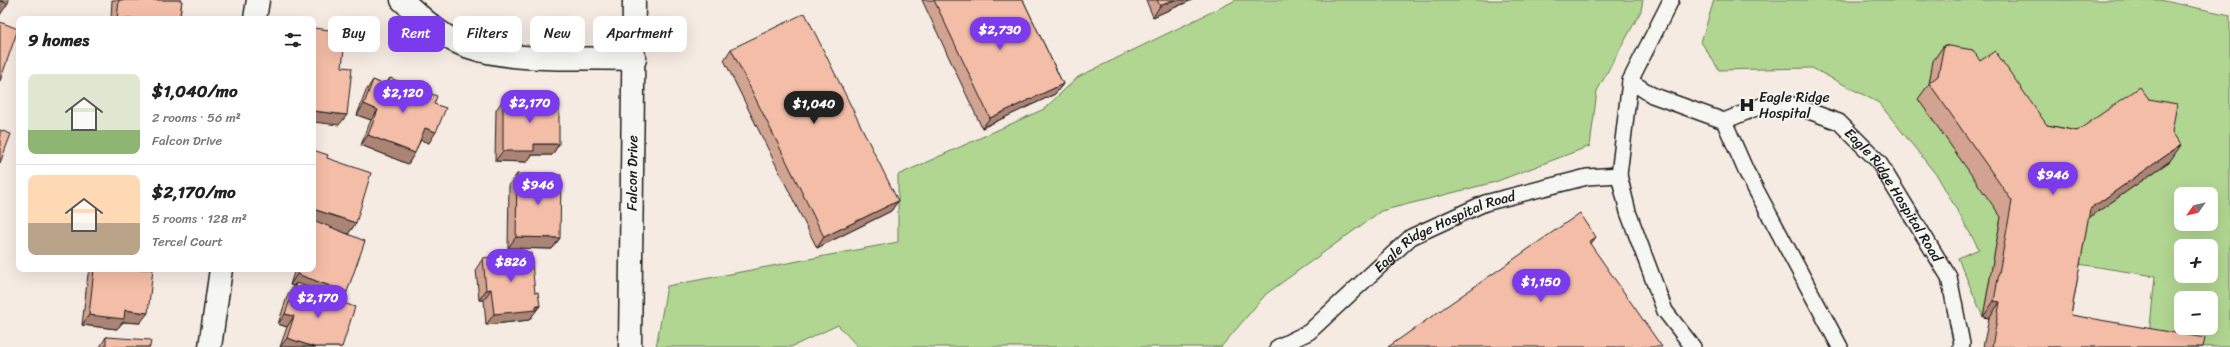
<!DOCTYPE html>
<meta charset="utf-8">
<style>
body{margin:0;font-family:Sriracha,sans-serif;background:#f2f2f2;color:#222;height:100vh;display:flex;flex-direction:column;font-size:15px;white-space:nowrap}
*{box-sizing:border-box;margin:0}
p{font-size:13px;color:#767676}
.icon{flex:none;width:22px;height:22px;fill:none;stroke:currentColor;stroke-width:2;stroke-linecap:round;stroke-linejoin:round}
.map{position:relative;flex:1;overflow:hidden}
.details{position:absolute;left:16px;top:16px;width:300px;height:256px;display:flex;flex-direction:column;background:#fff;border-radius:8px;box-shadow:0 4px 16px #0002}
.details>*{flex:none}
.guide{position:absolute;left:328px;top:16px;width:380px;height:36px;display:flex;gap:8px}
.needle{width:26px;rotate:236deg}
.fabs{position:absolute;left:2174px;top:187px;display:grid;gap:8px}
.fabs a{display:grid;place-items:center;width:44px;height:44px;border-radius:8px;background:#fff;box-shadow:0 4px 16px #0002;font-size:20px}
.price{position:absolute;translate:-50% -34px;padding:0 9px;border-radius:14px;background:#7c3aed;color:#fff;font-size:13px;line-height:26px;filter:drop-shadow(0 1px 2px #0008)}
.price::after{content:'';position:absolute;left:50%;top:24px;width:12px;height:9px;margin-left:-6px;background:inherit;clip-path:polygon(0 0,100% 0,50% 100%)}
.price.current{background:#222;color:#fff}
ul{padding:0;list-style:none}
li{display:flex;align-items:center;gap:12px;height:100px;padding:0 12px}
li+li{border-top:1px solid #e0e0e0}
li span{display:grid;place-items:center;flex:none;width:112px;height:80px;border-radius:8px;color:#555}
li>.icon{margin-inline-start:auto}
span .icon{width:48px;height:48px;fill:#fffc;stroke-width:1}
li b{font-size:17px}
h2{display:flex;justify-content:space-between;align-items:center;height:48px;padding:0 12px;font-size:17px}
.pill{padding:0 14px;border-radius:8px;background:#fff;box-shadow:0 4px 16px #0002;font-size:14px;line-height:36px}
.pill.current{background:#7c3aed;color:#fff}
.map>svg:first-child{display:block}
</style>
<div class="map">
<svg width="2230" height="347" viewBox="0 0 2230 347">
<rect width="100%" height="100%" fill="#f6ebe3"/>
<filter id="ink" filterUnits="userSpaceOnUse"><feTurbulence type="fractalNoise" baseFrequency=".025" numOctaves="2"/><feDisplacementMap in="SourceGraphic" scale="8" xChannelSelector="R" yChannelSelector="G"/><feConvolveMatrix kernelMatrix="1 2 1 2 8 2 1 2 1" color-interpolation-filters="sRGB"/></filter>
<g filter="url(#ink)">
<path fill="#b1d691" stroke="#667956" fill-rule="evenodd" d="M1236,0H1643L1641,11L1597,91L1590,146L1495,182L1381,211L1266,294L1221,347H858L838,325L791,347H656L667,286L898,242V175L1044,109L1078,77Z
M1714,0H2160L2230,15V347L2148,346L2155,276L2072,263L2079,225L2170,161L2001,217L1983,317L1958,258L1979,249L1938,177L1879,103L1812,68L1719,70L1701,42ZM2181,194H2211V224H2181ZM2181,246H2211V276H2181ZM2181,298H2211V328H2181Z"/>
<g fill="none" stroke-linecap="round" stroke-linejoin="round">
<defs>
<g id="lane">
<path id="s1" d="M1630,81L1652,95L1724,121L1761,106L1784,102L1839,122L1878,161L1949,277L1962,344L1961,347"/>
<path d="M1724,121L1746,171L1840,347"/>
<path d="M1619,175L1628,212L1665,311L1693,347"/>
<path id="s2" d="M1278,347L1309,332L1411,237L1485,203L1587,177L1619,175L1630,81L1671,0"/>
</g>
<path id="street" d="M402,0C422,18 443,39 469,47C514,63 586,57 635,59
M255,19L258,0
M210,347L221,269"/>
<g id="secondary">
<path id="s3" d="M630,347L634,0"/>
</g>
</defs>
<use href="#lane" stroke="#1c1c1c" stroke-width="18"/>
<use href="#street" stroke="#1c1c1c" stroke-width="25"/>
<use href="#secondary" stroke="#1c1c1c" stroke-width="25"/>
<use href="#lane" stroke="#f6f6f2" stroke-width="15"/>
<use href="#street" stroke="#f6f6f2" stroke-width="22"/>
<use href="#secondary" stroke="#f6f6f2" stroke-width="22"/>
</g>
<path fill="#d2a390" stroke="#1c1c1c" d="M112,0H182L180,15L186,19H111Z
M922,0H1023L1063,84L1055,94L982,128Z
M1146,0H1192L1153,17Z
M1944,45L1980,61L2047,125L2077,131L2172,132L2170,161L2088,218L2071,315L2203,347H1983L1989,318L1983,317L2001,217L1918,99L1929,84L1933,61Z
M731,49L898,201L891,211L817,248L724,60Z
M390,78L434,104L429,143L421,140L408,164L361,145L371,120L357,115L366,91L373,80L385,85Z
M503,100L559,144L552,155H532L527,162L495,161L496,110Z
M327,158L356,223L348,234L339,231L342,347H280L287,327L278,324L288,294L293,286L290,285L295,269H313Z
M517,174L560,238L552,249L508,248L509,185Z
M483,258L532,316L529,320L486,325L484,300H479L476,269Z
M91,269H150L140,323L123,322L117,329L82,325L88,274Z
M106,337L150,347H100Z"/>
<path fill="#ab8475" stroke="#1c1c1c" d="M1174,0H1192L1153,17L1160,6Z
M0,1L8,3L0,15Z
M1063,84L1055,94L982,128L990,118Z
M364,104L378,110L371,120L357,115Z
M313,111L347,115L339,125L313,122Z
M425,128L436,132L429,143L418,139Z
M368,135L415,153L408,164L361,145Z
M534,144H559L552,155H532L527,162L495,161L503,151Z
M2181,145L2170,161L2079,225L2090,209Z
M898,201L891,211L817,248L824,237Z
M313,209L356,223L348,234L313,222Z
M516,237L560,238L552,249L508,248Z
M1596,237L1585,252L1589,242Z
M297,274L347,292L340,303L294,286L296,283L293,286L290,285Z
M491,289L484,300H479L486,290Z
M1994,301L2000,302L1989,318L1983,317Z
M540,306L529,320L486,325L494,314Z
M125,310L148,313L140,323L123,322L117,329L82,325L89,315Z
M285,314L294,316L287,327L278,324Z
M287,338L314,347H280Z"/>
<path fill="#f4bda7" stroke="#1c1c1c" d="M0,0H9L8,3L0,1Z
M119,0H182L180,15L187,16L186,19H117Z
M934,0H1023L1063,84L990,118Z
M1157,0H1174L1160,6Z
M805,13L898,201L824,237L731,49Z
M0,22L18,29L0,81Z
M313,28L346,32L342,67L352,68L347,115L313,111Z
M1944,45L1973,50L1980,61L1995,51L2047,125L2077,131L2140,87L2149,99L2177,104L2172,132L2181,145L2090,209L2071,315L2205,338L2203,347H1992L2000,302L1994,301L2012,201L1929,83L1938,76Z
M390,78L437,96L434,104L446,108L436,132L425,128L415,153L368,135L378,110L364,104L373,80L387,86Z
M503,100H559V144H534V151H503Z
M0,130L11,134L0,163Z
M313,150L328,155L327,158L371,173L356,223L313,209Z
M517,174L561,175L560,238L516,237Z
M1580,213L1596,237L1589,242L1662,347H1388Z
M313,220L365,241L347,292L297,274L299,269H313Z
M531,253L535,293L538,292L540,306H536V310L494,314L491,289L486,290L483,258Z
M94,269H153L148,313L125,310L124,319L89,315Z
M296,283L313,289L312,292L355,307L342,347H314L287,338L294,316L285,314Z
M106,337L151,340L150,347H106Z"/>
</g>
<defs>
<symbol id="hospital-bare" viewBox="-9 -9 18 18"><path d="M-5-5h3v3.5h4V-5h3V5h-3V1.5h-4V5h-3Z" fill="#1c1c1c" stroke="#f6f6f2" stroke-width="2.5" paint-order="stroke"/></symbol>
</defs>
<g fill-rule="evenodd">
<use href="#hospital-bare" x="1736" y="94" width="22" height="22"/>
</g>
<g text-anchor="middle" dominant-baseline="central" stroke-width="3.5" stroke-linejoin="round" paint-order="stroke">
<g font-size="14" fill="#1c1c1c" stroke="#f6f6f2" text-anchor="start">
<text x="1759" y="97">Eagle Ridge<tspan x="1759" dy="16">Hospital</tspan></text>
</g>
<g font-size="14" fill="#1c1c1c" stroke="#f6f6f2">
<text stroke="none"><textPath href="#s3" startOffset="174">Falcon Drive</textPath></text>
<text stroke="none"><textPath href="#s1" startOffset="316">Eagle Ridge Hospital Road</textPath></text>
<text stroke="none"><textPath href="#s2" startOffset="206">Eagle Ridge Hospital Road</textPath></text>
</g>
</g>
</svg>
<div class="fabs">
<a><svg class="needle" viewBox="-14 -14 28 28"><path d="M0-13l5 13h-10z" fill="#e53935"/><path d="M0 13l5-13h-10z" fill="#767676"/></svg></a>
<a>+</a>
<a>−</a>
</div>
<b class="price" style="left:1000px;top:51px">$2,730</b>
<b class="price" style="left:403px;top:114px">$2,120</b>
<b class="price" style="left:530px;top:124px">$2,170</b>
<b class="price current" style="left:814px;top:125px">$1,040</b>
<b class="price" style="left:2053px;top:196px">$946</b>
<b class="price" style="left:538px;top:206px">$946</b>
<b class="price" style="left:511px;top:283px">$826</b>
<b class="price" style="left:1541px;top:303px">$1,150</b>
<b class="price" style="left:318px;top:319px">$2,170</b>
<div class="guide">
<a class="pill">Buy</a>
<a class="pill current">Rent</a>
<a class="pill">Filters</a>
<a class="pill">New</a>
<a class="pill">Apartment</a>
</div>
<section class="details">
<h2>9 homes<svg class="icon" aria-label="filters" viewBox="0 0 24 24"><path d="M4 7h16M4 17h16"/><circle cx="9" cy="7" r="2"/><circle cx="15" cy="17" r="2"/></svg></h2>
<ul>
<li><span style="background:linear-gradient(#dfe7d0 70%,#8fb573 0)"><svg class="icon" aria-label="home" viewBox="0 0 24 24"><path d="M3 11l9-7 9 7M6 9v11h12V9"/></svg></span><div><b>$1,040/mo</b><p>2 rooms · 56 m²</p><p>Falcon Drive</p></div></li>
<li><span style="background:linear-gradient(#ffd9b3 60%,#b9a48a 0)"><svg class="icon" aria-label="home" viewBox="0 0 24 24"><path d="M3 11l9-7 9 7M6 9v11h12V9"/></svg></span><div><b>$2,170/mo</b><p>5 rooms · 128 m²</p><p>Tercel Court</p></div></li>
</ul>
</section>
</div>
